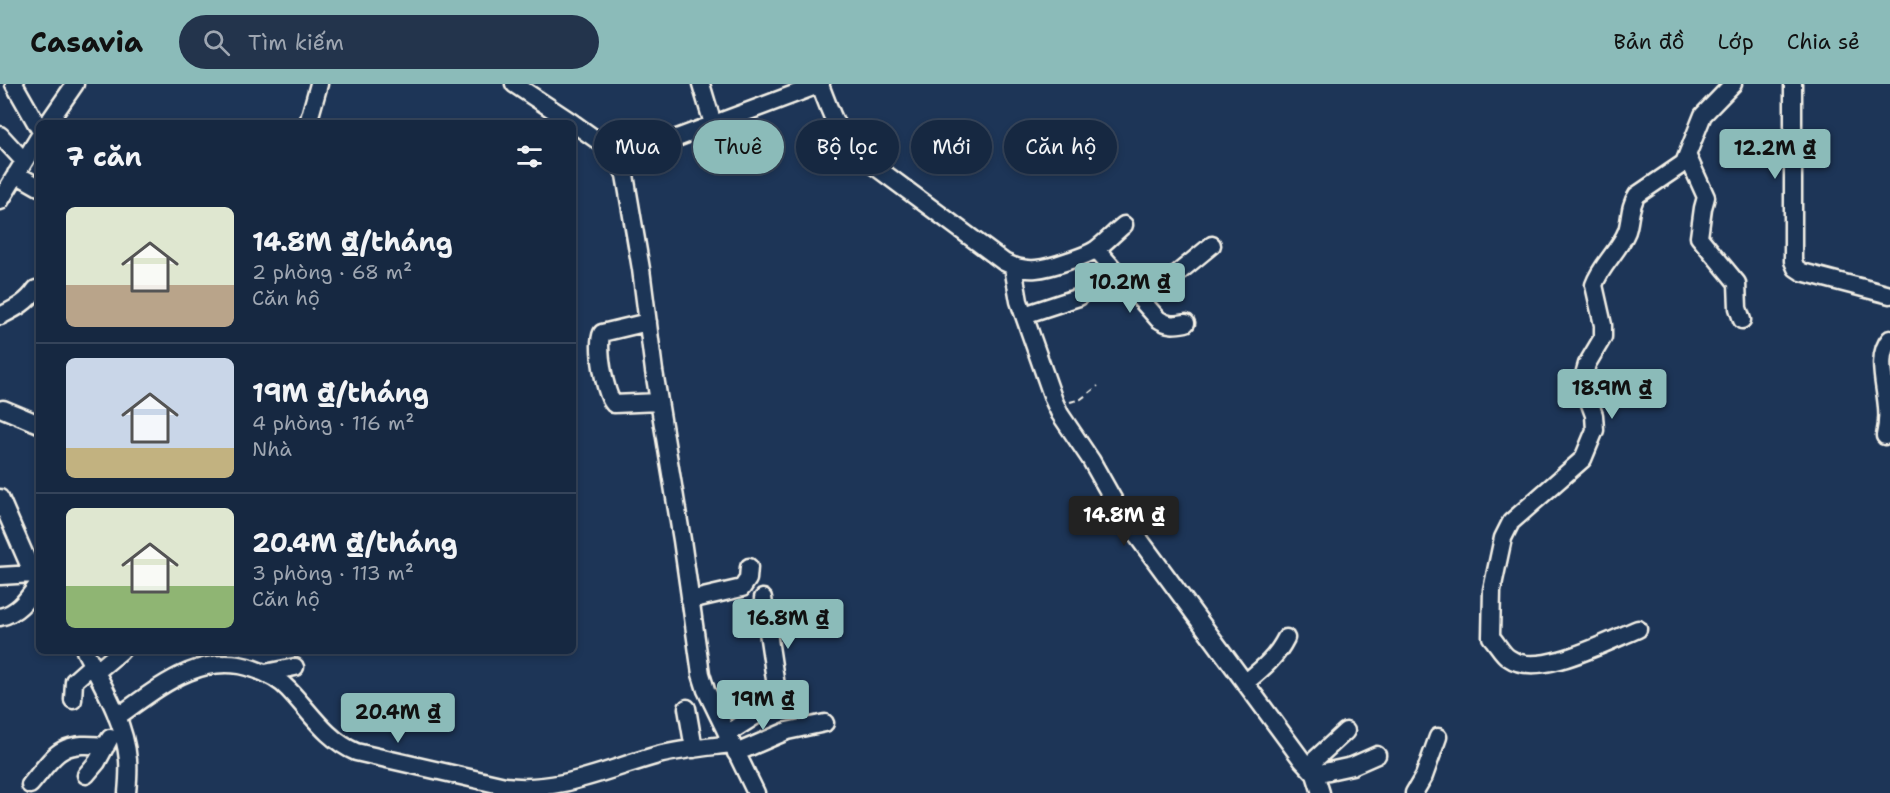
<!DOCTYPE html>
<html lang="vi">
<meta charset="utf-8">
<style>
body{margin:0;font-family:"Shantell Sans",sans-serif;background:#23344c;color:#f1f3f6;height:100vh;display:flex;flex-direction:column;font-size:22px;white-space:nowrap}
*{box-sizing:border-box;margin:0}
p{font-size:20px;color:#9ea6b1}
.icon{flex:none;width:33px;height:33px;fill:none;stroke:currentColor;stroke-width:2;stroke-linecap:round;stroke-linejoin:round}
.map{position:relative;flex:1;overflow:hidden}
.panel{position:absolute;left:36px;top:36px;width:540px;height:534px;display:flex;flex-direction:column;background:#162841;border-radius:9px;box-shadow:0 3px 9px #0003,0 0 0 2px #35445a}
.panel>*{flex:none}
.top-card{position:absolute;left:594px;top:36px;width:570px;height:54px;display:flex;gap:12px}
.price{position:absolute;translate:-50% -51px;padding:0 14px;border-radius:6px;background:#8bbbb9;color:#111;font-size:20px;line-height:39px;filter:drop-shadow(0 2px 3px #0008)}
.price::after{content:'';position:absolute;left:50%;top:36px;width:18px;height:14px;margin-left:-9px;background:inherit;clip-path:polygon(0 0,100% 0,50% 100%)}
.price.active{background:#222;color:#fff}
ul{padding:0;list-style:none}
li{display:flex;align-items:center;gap:18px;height:150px;padding:0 30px}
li+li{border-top:2px solid #35445a}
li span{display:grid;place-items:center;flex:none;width:168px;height:120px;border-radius:9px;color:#555}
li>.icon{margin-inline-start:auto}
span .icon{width:72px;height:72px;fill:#fffc;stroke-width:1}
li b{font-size:26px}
h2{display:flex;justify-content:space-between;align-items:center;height:72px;padding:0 30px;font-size:26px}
.pill{padding:0 21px;border-radius:27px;background:#162841;box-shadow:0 3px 9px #0003,0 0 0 2px #35445a;font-size:21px;line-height:54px}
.pill.active{background:#8bbbb9;color:#111}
header{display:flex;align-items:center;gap:36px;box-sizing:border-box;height:84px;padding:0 30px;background:#8bbbb9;color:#111}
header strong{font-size:28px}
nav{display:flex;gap:33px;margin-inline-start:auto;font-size:21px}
.search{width:420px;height:54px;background:#23344c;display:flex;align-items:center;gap:15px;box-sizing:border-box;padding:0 21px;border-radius:33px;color:#9ea6b1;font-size:22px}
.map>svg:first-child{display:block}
</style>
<header>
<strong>Casavia</strong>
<div class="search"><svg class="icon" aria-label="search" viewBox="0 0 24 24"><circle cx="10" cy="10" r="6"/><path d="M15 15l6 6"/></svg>Tìm kiếm</div>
<nav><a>Bản đồ</a><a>Lớp</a><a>Chia sẻ</a></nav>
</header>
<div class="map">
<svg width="1890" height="709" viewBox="0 0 1890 709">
<rect width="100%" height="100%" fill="#1d3557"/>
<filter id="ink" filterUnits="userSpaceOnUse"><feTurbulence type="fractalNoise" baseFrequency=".0167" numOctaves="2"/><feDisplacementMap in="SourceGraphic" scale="12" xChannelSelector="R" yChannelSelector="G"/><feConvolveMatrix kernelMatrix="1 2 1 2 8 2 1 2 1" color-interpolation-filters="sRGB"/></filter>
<g filter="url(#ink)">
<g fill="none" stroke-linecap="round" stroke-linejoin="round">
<defs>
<path id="minor" d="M14,0L39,44
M514,0L573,39
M701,0L713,40
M1793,0V177L1796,184L1802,188L1890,211
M820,1C832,31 836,49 861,72L1004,178C1027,190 1045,185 1068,177C1077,174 1087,171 1095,166C1105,159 1114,149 1124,141
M48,39L75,0
M308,39L319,0
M573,39L611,66L618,76L625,91L641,185L654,287L682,456L701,590L706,606L756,709
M0,51L24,77
M1688,73L1706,113L1703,124L1699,153L1737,199L1738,224L1742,236
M618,76L821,0
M16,90L39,103
M0,117L39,53
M1096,165L1158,235C1168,242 1174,241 1186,239
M1013,183L1019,217L1054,317L1060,330L1091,376L1123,433L1302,676L1315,690L1321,709
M1135,209L1173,193L1212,161
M1024,231L1079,213
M0,232C14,225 27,219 36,205
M648,238L602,249C596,261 605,311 614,320L659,318
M3,325L39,340
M1885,352C1887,343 1888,334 1887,324C1886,303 1875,272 1890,255
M0,414L33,490L39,499
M0,492L33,490
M690,516L742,504L748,495L749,483
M0,533C19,529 28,514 39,499
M1638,545C1608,557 1538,595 1509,574C1502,570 1497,559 1491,553L1492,506L1503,454L1511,438L1583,375L1595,346L1594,331L1582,298L1587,280L1603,253V241L1594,201C1601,181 1619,167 1627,147C1631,134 1629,123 1637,111L1684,79L1703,31L1733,0
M85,567C102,600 125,638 128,676C129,687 128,698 127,709
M96,588L121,567
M265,589L295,583
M1245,599C1262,585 1276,574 1286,554
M73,616L74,597L92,581
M687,624L694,665
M117,633C157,605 201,566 254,585C266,589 280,596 289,606C311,629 326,655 356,668L505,702C558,709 607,685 658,671C682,665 708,663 732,660
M727,650L772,621L776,617L777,609L763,514
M736,669L787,647L825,639
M1308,682L1346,647
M1315,690L1352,682L1377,671
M86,691L97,678L110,654
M30,701C39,691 51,672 63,666C75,659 92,661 106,662
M1414,709L1424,692L1438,653"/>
</defs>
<use href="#minor" stroke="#f4f1e8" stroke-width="21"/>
<path stroke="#f4f1e8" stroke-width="2" stroke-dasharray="6 4.5" stroke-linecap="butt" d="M1070,318L1081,315L1098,302"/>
<use href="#minor" stroke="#1d3557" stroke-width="16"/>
</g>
</g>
</svg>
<b class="price" style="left:1775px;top:96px">12.2M ₫</b>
<b class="price" style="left:1130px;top:230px">10.2M ₫</b>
<b class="price" style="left:1612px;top:336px">18.9M ₫</b>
<b class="price active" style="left:1124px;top:463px">14.8M ₫</b>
<b class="price" style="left:788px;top:566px">16.8M ₫</b>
<b class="price" style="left:763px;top:647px">19M ₫</b>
<b class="price" style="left:398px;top:660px">20.4M ₫</b>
<div class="top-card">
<a class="pill">Mua</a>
<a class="pill active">Thuê</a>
<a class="pill">Bộ lọc</a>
<a class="pill">Mới</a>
<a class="pill">Căn hộ</a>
</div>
<section class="panel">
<h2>7 căn<svg class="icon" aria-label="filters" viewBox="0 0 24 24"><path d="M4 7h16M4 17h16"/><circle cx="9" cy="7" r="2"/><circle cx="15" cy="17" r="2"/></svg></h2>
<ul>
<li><span style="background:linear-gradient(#dfe7d0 65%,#b9a48a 0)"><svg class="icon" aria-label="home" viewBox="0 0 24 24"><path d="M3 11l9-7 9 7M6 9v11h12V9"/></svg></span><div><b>14.8M ₫/tháng</b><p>2 phòng · 68 m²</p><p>Căn hộ</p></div></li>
<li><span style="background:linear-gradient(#c9d6e8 75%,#c2b280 0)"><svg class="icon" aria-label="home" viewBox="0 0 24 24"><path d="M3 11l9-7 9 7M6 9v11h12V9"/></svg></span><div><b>19M ₫/tháng</b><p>4 phòng · 116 m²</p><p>Nhà</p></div></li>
<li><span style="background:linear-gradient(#dfe7d0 65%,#8fb573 0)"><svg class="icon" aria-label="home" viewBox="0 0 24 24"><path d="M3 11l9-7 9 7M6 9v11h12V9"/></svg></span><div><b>20.4M ₫/tháng</b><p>3 phòng · 113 m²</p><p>Căn hộ</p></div></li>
</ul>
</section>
</div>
